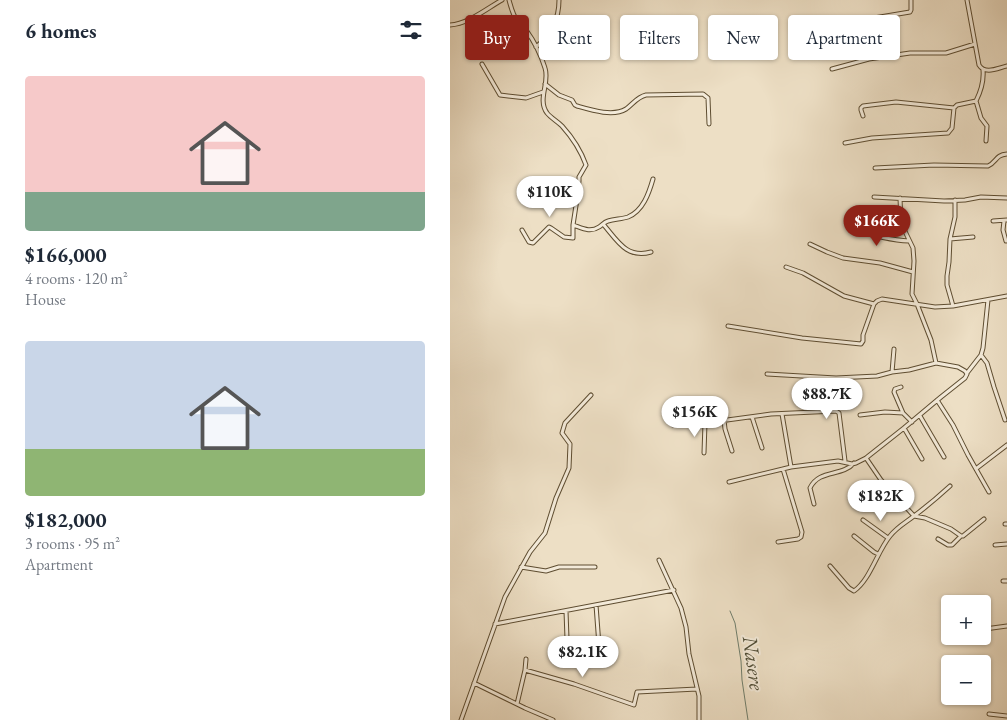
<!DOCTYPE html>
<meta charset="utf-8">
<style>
body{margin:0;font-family:"EB Garamond",serif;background:#f6f6f7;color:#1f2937;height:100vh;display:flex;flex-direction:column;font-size:19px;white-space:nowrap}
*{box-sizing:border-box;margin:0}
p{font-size:16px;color:#747a83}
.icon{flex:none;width:28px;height:28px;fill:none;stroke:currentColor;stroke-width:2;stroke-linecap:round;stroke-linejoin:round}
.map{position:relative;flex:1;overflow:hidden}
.sheet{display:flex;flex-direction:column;background:#fff;width:450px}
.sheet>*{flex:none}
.guide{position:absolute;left:15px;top:15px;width:466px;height:45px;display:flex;gap:10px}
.buttons{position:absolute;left:491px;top:595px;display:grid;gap:10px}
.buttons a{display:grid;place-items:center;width:50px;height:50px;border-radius:5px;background:#fff;box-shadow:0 1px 4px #0004;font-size:25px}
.price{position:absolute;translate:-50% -42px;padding:0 11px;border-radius:18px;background:#fff;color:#222;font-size:16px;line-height:32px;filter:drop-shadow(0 1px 2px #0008)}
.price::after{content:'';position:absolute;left:50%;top:30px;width:15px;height:11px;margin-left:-8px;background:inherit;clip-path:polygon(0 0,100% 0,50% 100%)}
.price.on{background:#8f2418;color:#fff}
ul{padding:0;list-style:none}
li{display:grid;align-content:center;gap:10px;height:265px;padding:0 25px}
li span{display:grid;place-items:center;height:155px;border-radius:5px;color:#555}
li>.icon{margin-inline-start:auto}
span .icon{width:90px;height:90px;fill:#fffc;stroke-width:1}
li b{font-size:21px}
h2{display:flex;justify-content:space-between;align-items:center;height:60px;padding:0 25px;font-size:21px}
.tag{padding:0 18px;border-radius:5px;background:#fff;box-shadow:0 1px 4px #0004;font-size:18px;line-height:45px}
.tag.on{background:#8f2418;color:#fff}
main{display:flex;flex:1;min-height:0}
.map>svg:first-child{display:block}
</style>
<main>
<section class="sheet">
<h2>6 homes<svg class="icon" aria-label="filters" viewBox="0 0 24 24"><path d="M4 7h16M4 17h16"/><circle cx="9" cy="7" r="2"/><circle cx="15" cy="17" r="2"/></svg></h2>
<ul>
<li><span style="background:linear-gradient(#f6c9c9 75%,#7fa58c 0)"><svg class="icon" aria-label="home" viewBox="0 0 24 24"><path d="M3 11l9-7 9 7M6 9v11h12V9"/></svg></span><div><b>$166,000</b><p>4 rooms · 120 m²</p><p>House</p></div></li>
<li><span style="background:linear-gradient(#c9d6e8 70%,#8fb573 0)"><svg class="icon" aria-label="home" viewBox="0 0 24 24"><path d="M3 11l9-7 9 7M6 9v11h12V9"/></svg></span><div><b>$182,000</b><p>3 rooms · 95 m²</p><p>Apartment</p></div></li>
</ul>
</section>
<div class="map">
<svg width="557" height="720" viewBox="0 0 557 720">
<rect width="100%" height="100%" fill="#eddfc5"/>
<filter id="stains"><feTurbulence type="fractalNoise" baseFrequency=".004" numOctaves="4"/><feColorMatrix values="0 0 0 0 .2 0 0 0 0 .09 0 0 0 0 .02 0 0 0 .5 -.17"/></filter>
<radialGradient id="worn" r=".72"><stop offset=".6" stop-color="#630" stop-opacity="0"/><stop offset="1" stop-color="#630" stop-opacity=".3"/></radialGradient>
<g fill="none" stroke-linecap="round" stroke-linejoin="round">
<path stroke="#6f7d6b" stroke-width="1" d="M280,611L285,623L291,661L292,680L298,720"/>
<defs>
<path id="street" d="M59,0C61,7 63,16 68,22C70,25 73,27 76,30C84,41 91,55 95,68C100,83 87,99 97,113C101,118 107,121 112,126C121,136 131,151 136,165L129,177V181L127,199L123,225V238L114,237L101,228L99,227L83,243L79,242L72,230
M517,0L529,65C535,75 548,68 557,66
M0,25C18,24 36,9 52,0
M372,28L394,23L460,12L461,10V0
M86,47C101,35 109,19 109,0
M32,64L50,95L76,98L93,92
M382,69L419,59L460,53H496L525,44
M95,84L109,95L122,100L125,105L127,106C141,110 163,117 176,109C183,104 187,97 196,95L253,94L258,98L259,124
M526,101L531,118L537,126L536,141
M413,116L411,110V108L413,106L421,105L446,102L504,108L507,105L526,101C531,91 534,81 533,70
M395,143L422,138L498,133L502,128L504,108
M425,168L484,165L538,166C547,162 545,155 557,154
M424,197L494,201L515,200L531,197L557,198
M450,198L451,223L463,248L464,261L462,294L467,304L481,340L486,363
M543,221L557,220
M554,221L553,230L556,241
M153,224C167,240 176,259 201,252
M123,225C132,228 140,233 149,227C152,225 154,222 158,221C165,219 172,219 178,217C193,211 199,193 203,179
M400,229C420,235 438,240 459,241
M500,239L523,237
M360,244L377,252L393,258L430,263L463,272
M336,267L353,273L394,296L424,304
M503,306L497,285V276L499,262L500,239L505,217V200
M278,326L352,338L411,344L413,341V335L424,304L427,301L432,299L485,307L503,306L557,296
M531,355L537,363L544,387L555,420
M442,372L444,349
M517,373L531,355L533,348L538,300
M451,387L445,389L444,392L453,413L462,422
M487,400L503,425L518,455L539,492
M332,414L341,467
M410,415L435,412L453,413
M470,416L494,457
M302,417L312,448
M274,420L275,429L282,451
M223,425L255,423L321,414L386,411L389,413L395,461
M454,428L472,459
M254,453L255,423
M416,458L431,480L464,516L475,518L501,529L511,536H513L534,519
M527,468L557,445
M279,482L341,467L388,461L402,464L406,463L416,458L454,428L491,397L515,378L517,374L515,371L508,367L486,363L459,370L442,372L427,376L386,378L317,374
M364,504L360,488C369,469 392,477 404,463
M413,520L438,538
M555,524H557
M404,536L424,552L428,554
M488,539L498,545H502L511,536
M328,542L348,539L351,537L352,532L333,469
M545,545L557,544
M209,560L231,608L236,627L239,654L249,696V720
M380,566L399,588L404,591C420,580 427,552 440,536C447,527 455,523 464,516C476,507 488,497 500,486
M71,567L96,571L109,567H145
M553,581H557
M146,605L150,659
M116,611L117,639
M45,624L224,590
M535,629L557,626
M75,670L124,684L184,705L187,692L247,689
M24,683L75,708L103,720
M67,704L75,670L76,659
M539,714L557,716
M11,720L55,597L80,552L95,533L106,498L119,468L120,444L112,433L115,423L141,395"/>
</defs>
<use href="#street" stroke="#5e4d31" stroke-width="5"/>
<use href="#street" stroke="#f3ead9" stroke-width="3"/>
</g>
<g text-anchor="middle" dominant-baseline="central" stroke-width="4" stroke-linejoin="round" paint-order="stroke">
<g font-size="21" font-style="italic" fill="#4f4c35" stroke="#f3ead9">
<text transform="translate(304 663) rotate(82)">Nasere</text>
</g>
</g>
<rect width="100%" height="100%" filter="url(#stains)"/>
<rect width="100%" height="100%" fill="url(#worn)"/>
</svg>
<div class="buttons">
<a>+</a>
<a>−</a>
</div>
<b class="price" style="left:100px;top:218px">$110K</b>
<b class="price on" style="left:427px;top:247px">$166K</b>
<b class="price" style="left:377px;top:420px">$88.7K</b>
<b class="price" style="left:245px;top:438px">$156K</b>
<b class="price" style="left:431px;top:522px">$182K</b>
<b class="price" style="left:133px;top:678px">$82.1K</b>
<div class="guide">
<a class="tag on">Buy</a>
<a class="tag">Rent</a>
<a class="tag">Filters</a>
<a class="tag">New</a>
<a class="tag">Apartment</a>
</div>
</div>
</main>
